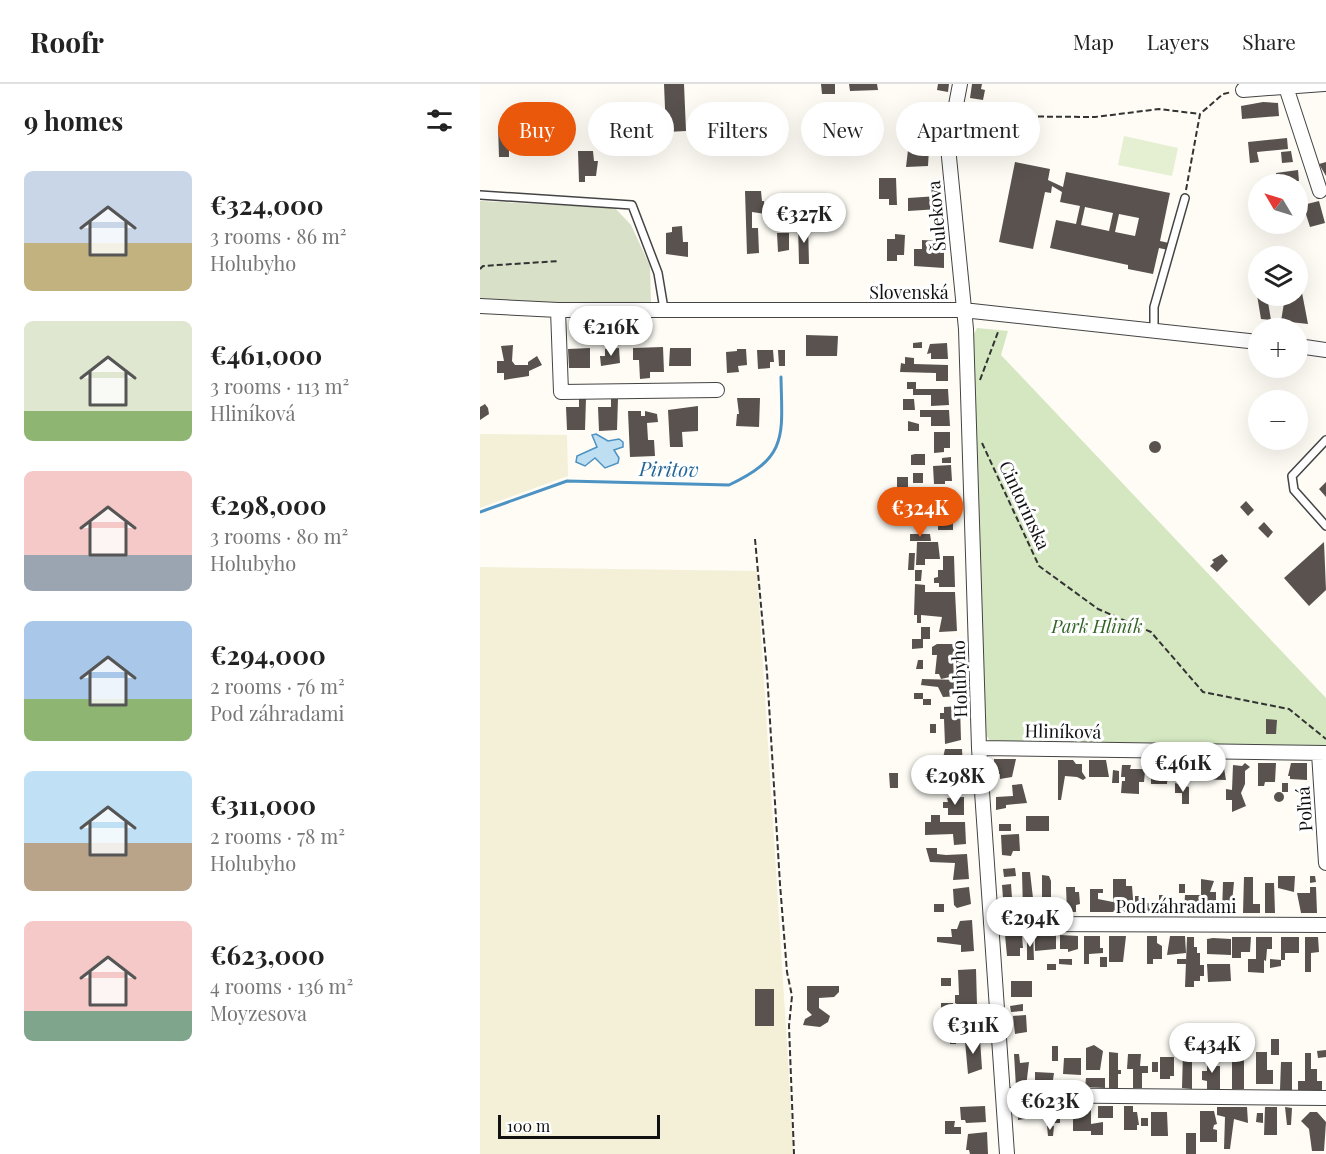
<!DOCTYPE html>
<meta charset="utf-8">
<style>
body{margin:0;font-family:"Playfair Display",serif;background:#f6f6f6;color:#222;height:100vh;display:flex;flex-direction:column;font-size:22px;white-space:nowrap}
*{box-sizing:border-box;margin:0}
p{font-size:20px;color:#767676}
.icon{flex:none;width:33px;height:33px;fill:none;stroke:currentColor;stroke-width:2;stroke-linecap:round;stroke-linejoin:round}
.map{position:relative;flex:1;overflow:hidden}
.panel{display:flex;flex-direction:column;background:#fff;width:480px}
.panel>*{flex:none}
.hud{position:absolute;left:18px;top:18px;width:570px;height:54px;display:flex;gap:12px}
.needle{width:39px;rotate:308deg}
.controls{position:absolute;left:768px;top:90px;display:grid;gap:12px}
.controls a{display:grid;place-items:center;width:60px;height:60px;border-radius:50%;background:#fff;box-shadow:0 6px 24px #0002;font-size:30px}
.scale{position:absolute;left:18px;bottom:15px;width:162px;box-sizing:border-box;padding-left:6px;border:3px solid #111;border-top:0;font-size:16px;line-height:21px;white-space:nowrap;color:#111;-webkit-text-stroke:4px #fff;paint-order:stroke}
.price{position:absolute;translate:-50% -51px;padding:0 14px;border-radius:21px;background:#fff;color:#222;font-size:20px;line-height:39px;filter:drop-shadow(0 2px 3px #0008)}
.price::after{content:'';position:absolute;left:50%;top:36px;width:18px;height:14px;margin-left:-9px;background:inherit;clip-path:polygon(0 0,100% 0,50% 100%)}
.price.active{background:#ea580c;color:#fff}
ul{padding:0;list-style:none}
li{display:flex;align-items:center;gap:18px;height:150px;padding:0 24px}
li span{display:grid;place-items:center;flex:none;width:168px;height:120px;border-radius:9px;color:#555}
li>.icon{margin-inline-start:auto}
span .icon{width:72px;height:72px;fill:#fffc;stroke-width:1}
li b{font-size:26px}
h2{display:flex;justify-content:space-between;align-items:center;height:72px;padding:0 24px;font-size:26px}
.tag{padding:0 21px;border-radius:27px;background:#fff;box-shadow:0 6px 24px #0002;font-size:21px;line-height:54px}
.tag.active{background:#ea580c;color:#fff}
header{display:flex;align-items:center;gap:36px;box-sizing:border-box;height:84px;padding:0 30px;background:#fff;border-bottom:2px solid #e0e0e0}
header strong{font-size:28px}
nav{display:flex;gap:33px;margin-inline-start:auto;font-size:21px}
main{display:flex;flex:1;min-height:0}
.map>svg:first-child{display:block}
</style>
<header>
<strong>Roofr</strong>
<nav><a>Map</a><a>Layers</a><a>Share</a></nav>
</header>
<main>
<section class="panel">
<h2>9 homes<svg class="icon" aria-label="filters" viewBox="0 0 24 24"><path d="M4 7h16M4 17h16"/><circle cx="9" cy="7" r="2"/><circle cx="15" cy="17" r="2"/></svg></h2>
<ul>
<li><span style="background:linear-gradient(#c9d6e8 60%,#c2b280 0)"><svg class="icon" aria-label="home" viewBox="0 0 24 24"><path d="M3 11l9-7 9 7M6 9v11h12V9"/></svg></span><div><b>€324,000</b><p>3 rooms · 86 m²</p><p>Holubyho</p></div></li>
<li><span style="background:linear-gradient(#dfe7d0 75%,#8fb573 0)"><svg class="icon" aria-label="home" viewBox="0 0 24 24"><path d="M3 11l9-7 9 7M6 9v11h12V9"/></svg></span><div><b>€461,000</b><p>3 rooms · 113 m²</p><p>Hliníková</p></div></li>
<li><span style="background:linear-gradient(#f6c9c9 70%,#9aa5b1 0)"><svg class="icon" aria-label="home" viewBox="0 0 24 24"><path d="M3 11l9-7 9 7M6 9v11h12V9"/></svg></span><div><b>€298,000</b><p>3 rooms · 80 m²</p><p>Holubyho</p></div></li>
<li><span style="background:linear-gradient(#a9c7e8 65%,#8fb573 0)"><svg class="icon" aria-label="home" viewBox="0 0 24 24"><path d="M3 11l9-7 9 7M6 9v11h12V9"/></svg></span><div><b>€294,000</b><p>2 rooms · 76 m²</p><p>Pod záhradami</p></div></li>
<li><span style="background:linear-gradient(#bfe0f5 60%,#b9a48a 0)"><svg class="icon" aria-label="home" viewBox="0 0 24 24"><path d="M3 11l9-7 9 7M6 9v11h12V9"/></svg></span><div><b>€311,000</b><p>2 rooms · 78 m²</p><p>Holubyho</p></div></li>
<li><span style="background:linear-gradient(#f6c9c9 75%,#7fa58c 0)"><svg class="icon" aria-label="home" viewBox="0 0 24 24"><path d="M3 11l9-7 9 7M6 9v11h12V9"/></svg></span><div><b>€623,000</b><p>4 rooms · 136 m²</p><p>Moyzesova</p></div></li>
</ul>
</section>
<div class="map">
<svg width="846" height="1070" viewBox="0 0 846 1070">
<rect width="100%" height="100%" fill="#fefcf5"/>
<path fill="#f3f0d7" d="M0,350L87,351L88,392L0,424Z
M0,483L277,487L314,1070H0Z"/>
<path fill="#d4e7c1" d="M497,244L528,247L521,271L846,614V663L511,659L504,647L491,256Z"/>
<path fill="#d8e0c7" d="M0,117L135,124L151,141L170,182L171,221L0,220Z"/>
<path fill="#e5efd2" d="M644,52L698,64L692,92L638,81Z"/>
<path fill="#bedef1" stroke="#4c92c2" stroke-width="1.5" d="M116,350L128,357L139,355L143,358V363L134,366L139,374L138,379L125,384L115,374L105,382L96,378L97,372L117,363L112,351Z"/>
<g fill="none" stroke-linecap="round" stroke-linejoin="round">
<path stroke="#4c92c2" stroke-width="3" d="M0,428L87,397L249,401C309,373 302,351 301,293"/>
</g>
<path fill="#59524e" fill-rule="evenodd" d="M184,0H204L206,47L186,48Z
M341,0H355V10H342Z
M369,0H397L398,6L370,7Z
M458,0H469L468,8L457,6Z
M492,0H502L501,5L505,6L503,16L490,14Z
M783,18L798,19L799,32L762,35L761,22Z
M34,40L41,42L40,65H29V73H19L18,42Z
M456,49V59L429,60V57H424V50Z
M383,53L384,60H372L371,54Z
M807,54L808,65L777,68L779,78L770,79L768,58Z
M449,65L448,82L426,83L428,66Z
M98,67H113L114,77H118L116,92H105V98H99Z
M811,67L813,78L802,79L801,68Z
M535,78L570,85L568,96L583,103L586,88L690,109L680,157L689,159L688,166L679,164L673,190L648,185V181L570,164L576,136L596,140L600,122L580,118L582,108L572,102L571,109L565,108L553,165L519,158ZM605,123L633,129L629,147L601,141ZM639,130L659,134L655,152L635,148Z
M846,78V92L839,80Z
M818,86L819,97H814V100H798L796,89Z
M399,94H416L417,121H409V115H399Z
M265,107H281L282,117H284L285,130L272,128V144H278L279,169L267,170Z
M458,112L459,125L428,127V114Z
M839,117L845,139L830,143L823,121Z
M318,140H328L329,180H319Z
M202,142L203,158H208V173L186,170V149L192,148V143Z
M297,149H309V166L298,168Z
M415,150L425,151L424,171H417V177H407V155H415Z
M442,156L460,157V165H464V184L434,182V165H442Z
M818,193H819L828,240L801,237L805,213L818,212Z
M778,198V212H787L791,236L781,235L775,199Z
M326,251L358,252L357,272H326Z
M442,258V264H433V259Z
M467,259L468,275H451V269L447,270L450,260Z
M33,261L32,277L35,281H48V278L57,272L62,281L49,287V292L24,296V289H17V277H24L21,262Z
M183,263L184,288H170V294L160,295L159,276H153V264Z
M110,264V284H89L88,265Z
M139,264L140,279L121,282L120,272H125V265Z
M190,264H211V282H189Z
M257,265H266L267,281L258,282L259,288L247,289L246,268L257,267Z
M277,266H293L294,278H290V284L278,285Z
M298,266H305V282H299Z
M425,273L434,274V280L468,281V297H456V289L420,288L421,279L425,280Z
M427,298H436V305H468L469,321L451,322V311H433V305H427Z
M99,314H106L105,346H87L86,323H99Z
M138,314L137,346L119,347L118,323H131V315Z
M257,314H280L279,343L256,342L257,330H259Z
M423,315H434L435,326H423Z
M5,320L8,324L9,330L0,336V323Z
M218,322V347L202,348L203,363H190L188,326Z
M440,326H469L470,342H451V333H440Z
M148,327H161V332H165V327L177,330L178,338L167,339L168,356H174L175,372L150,373Z
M428,337L439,340V347H428Z
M454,348H470V364H464V368L454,369Z
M669 363a6 6 0 1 1 12 0a6 6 0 1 1-12 0Z
M435,370H445V381H431V371Z
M471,373V379H462V374Z
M471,381L472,397H465V400H454L453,382Z
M433,389H443V399H433Z
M417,393H428V403H417Z
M846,398V413L839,405Z
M435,406H455V421L430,420V412H435Z
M766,417L774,426L768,432L760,423Z
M448,430H473V446H458V440L448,437Z
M784,438L793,448L788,454L778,444Z
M430,450H450L451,457H430Z
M437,458H458L460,475H445V481H436Z
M844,458L846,506L829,522L804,494Z
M429,469H435L434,486H428Z
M742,470L748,477L737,488L730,482L734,478L732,476Z
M463,472H474L475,503H459V499H454V494L458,493V486H463Z
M435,486H442L441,497H435Z
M435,500L445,501V508H475L477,547L459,548L462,533L441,531V539H437V531H434Z
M441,543H450V555H441Z
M432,555H443V564L432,565Z
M457,560H478L479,591L461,595L459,590H455L457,571H452V563Z
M438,576H443V585H436Z
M442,595L479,596L480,612L463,613L458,603L441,601Z
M434,609H443V615H434Z
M443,615H451V621H443Z
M480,622L481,656L465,660L464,635H460V629H464V623Z
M786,635L797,636L796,650H786Z
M450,640H456V649H450Z
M465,665H482L483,682L466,683V678H462Z
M514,675H536L532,693L520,695V690H514Z
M578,676H593L596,680H602V688L606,694L603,696L597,693L585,692L581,716H578Z
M609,676H626L629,693H609Z
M664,677H689L687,700H671V687H665L664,698H659V710L641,709L642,697H645V693H641L642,681H651L650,685H664Z
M692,677H703V694H697V689L692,688Z
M449,678L458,679L459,689H449Z
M712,678H743L746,696L709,695Z
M765,679L770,683L765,687V700L761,709L766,722L752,728V716H746V705L752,706L753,681L762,682Z
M778,679H796L795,698H785L784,702H778Z
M811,679H827V696L810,695V692H808Z
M633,686L639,687V699H632Z
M409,689H418V704H410Z
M483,689L484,707L467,708V703H462L461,695H467L466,690Z
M695,699L709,703V720H702V709H695Z
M802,699H808V708H802Z
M542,700L547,719L526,721V724L516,726V713L533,712L532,701Z
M794 713a5 5 0 1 1 10 0a5 5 0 1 1-10 0Z
M484,713V731H468V724H463V718H468L467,714Z
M451,731H460V738H485L486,760L474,761L473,750L445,751V738H451Z
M546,732H569V747H546Z
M519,740H531V747H519Z
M539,750L540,767H533L531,772L522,771L521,751Z
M446,764H457V770L466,771L487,770L489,795L473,796L475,779L450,778Z
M535,784L536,792L524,793L523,785Z
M542,788H550L553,814H558L559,828H543Z
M562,791L569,792L571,797V828H562Z
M798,792H815L814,808L798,804Z
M830,792H835L836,798L830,799Z
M764,793H773V820H780V829H763Z
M633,795H646V802H652L654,828H610V805H623V809H618V815L633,818Z
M721,795L734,797L730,808H736V826L733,829H704L705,811H721Z
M743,798H754L751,829H742Z
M785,799H794L795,829H785Z
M531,800L533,828H524L522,801Z
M699,800H705V809H699Z
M489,803L491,820L477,824L474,821L473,805Z
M586,803H595V808H599L600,820L596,821V828H587Z
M830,803H836L837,829H821L817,809H830Z
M679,811H691L693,829H679Z
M655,812H667V819H671V829H655Z
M454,820H464V828H454Z
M492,836L494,867L481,868V861L457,858V853H472L471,845H477L480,837Z
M525,851H542L543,864H540V872H527Z
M547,851H553L554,876H547Z
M555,851H576V865L555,867Z
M580,851L598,852V865L588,868V865H580Z
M604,852H620V864H623V869L609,870V880H604Z
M629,852H646L643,878H629Z
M667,852H677V859L682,862V875H673V880H667Z
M690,852H705L706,869L687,871Z
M707,853H714V863H717V869H720V881H724V892H720V897H714V903H705Z
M752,853H771L770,868H761V874H752Z
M776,853H792V865H787L786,877L784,876V889L768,888V875H776Z
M801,853H819V869H805V876H801Z
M825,853H838L839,868L831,869V888H825Z
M733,854L751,855V871L727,870V855Z
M620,873H627V883H620Z
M579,875H592V881L579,880Z
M697,875H706V880H697Z
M790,875L801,876V882L790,884Z
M567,880H576V886H567Z
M727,880H750L751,897L728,898Z
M496,885L497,921H479L475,919V911H479L478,886Z
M461,894H471V902H461Z
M531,897H552V913H531Z
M327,902H359V908L354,913L339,914V924L350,932L348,938L340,943L323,941L325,935L332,931L327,926Z
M275,905H294V942H275Z
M461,919H473V927H461Z
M543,920V927L531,928L530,922Z
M498,928L499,943L480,944L479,933H482V929Z
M546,931L547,948L535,950L533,932Z
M458,943L469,944V950L458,949Z
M470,950H477L476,960H470Z
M493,952L494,956L500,955L502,985L488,990L485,957L486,953Z
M791,955H799V971H791Z
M752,957H757V972H764V1005H752Z
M614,961L623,967L620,986H606V964Z
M572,962H578V977H572Z
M718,962H727V968L718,969Z
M846,966V973L838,974L837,967Z
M703,967H712V1005L702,1004Z
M629,968L638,969V986H641V990H638V1004H629Z
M727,968H734L732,982H740V1005H727V997L722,996V987H727Z
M776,968H787V986H793V1000H776Z
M825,969H831V985H837V997H842V1006H818V997H825Z
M534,970H539L540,979L549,978L546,1003H536Z
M648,970H661L660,982H668V989H662V1004H653V985H647Z
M680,973H694V992H690V995H680Z
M584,974H601V991L583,990Z
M672,978H678V988H672Z
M801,978H812V1006H800Z
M555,988L574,989L572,1003H555Z
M606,994H625V1004L605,1003Z
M538,1021H551V1034L538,1036Z
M556,1021H561V1032H555Z
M568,1021L586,1022V1033H580V1039H568Z
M505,1022L506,1038L486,1039L485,1036H481L480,1023Z
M618,1022H633V1034H618Z
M644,1022H653V1028H657L659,1041H657V1046H644Z
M737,1023H767L768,1039L754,1035L750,1065H744L745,1033L737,1031Z
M785,1023H797V1051H784Z
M805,1023L812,1024L811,1041H807Z
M593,1026H611V1040L623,1038V1051H611V1047H593Z
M720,1027H734L737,1040L734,1041L733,1045L737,1046V1058H720Z
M671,1028H687L688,1052H671Z
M830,1028H837L846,1038L844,1067H832L829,1045L821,1037Z
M777,1029H783V1039L776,1038Z
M661,1034H668V1042H661Z
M465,1037H475L474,1043H481V1050H465Z
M567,1042H574L573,1052H568Z
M507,1048L508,1070H490L489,1066H486L488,1050Z
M706,1049H716V1070H706Z"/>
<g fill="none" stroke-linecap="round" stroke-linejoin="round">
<defs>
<path id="service" d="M0,111L152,121L178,189L184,225
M674,246V223L705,114
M846,356L812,392L814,406L846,442"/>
<path id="minor" d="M480,0L468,63L486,245L499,664L527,1070
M806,3L840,107
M763,6L844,0
M0,222L78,226H483L778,258
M78,226L81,308L237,306
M818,262L846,266
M499,664L846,669
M839,669L846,779
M511,840L846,841
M523,1011L846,1014"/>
</defs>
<use href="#service" stroke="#444" stroke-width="10"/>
<use href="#minor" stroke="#444" stroke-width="16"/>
<path stroke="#333" stroke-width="2" stroke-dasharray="6 3" stroke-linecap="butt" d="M486,32L615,33L679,25L720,30
M706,106L720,30L743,10L752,8
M0,185L3,182L79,177
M500,296L518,248
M502,359L559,482L618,525L671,548L723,608L809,625L846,655
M275,455L287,588L300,800L307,888L312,912L309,942L314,1070"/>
<use href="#service" stroke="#fff" stroke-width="7"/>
<use href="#minor" stroke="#fff" stroke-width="14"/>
</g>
<g text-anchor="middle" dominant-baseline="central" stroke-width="6" stroke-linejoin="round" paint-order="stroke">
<g font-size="18" fill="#111" stroke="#fff">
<text transform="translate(456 132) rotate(-95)">Šulekova</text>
<text x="429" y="208">Slovenská</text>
<text transform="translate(545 421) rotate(65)">Cintorínska</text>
<text transform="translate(479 595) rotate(-92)">Holubyho</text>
<text transform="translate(583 647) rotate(1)">Hliníková</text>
<text transform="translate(824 725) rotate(-94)">Poľná</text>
<text x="696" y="822">Pod záhradami</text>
</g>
<g font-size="18" font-style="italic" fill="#336426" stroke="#fff">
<text x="617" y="542">Park Hliník</text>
</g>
<g font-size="20" font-style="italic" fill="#246598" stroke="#fff">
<text transform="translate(189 384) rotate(1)">Piritov</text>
</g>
</g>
</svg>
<div class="controls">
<a><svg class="needle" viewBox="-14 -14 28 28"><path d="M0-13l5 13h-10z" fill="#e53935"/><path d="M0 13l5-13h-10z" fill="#767676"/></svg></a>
<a><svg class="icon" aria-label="layers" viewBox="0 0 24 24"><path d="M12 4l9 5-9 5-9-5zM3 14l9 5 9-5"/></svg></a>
<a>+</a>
<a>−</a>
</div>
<div class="scale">100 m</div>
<b class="price" style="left:324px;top:160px">€327K</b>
<b class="price" style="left:131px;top:273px">€216K</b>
<b class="price active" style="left:440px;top:454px">€324K</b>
<b class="price" style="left:703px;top:709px">€461K</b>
<b class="price" style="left:475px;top:722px">€298K</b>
<b class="price" style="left:550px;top:864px">€294K</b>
<b class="price" style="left:493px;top:971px">€311K</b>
<b class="price" style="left:732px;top:990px">€434K</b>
<b class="price" style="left:570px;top:1047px">€623K</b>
<div class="hud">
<a class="tag active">Buy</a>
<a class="tag">Rent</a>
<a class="tag">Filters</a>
<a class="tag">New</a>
<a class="tag">Apartment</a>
</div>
</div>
</main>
